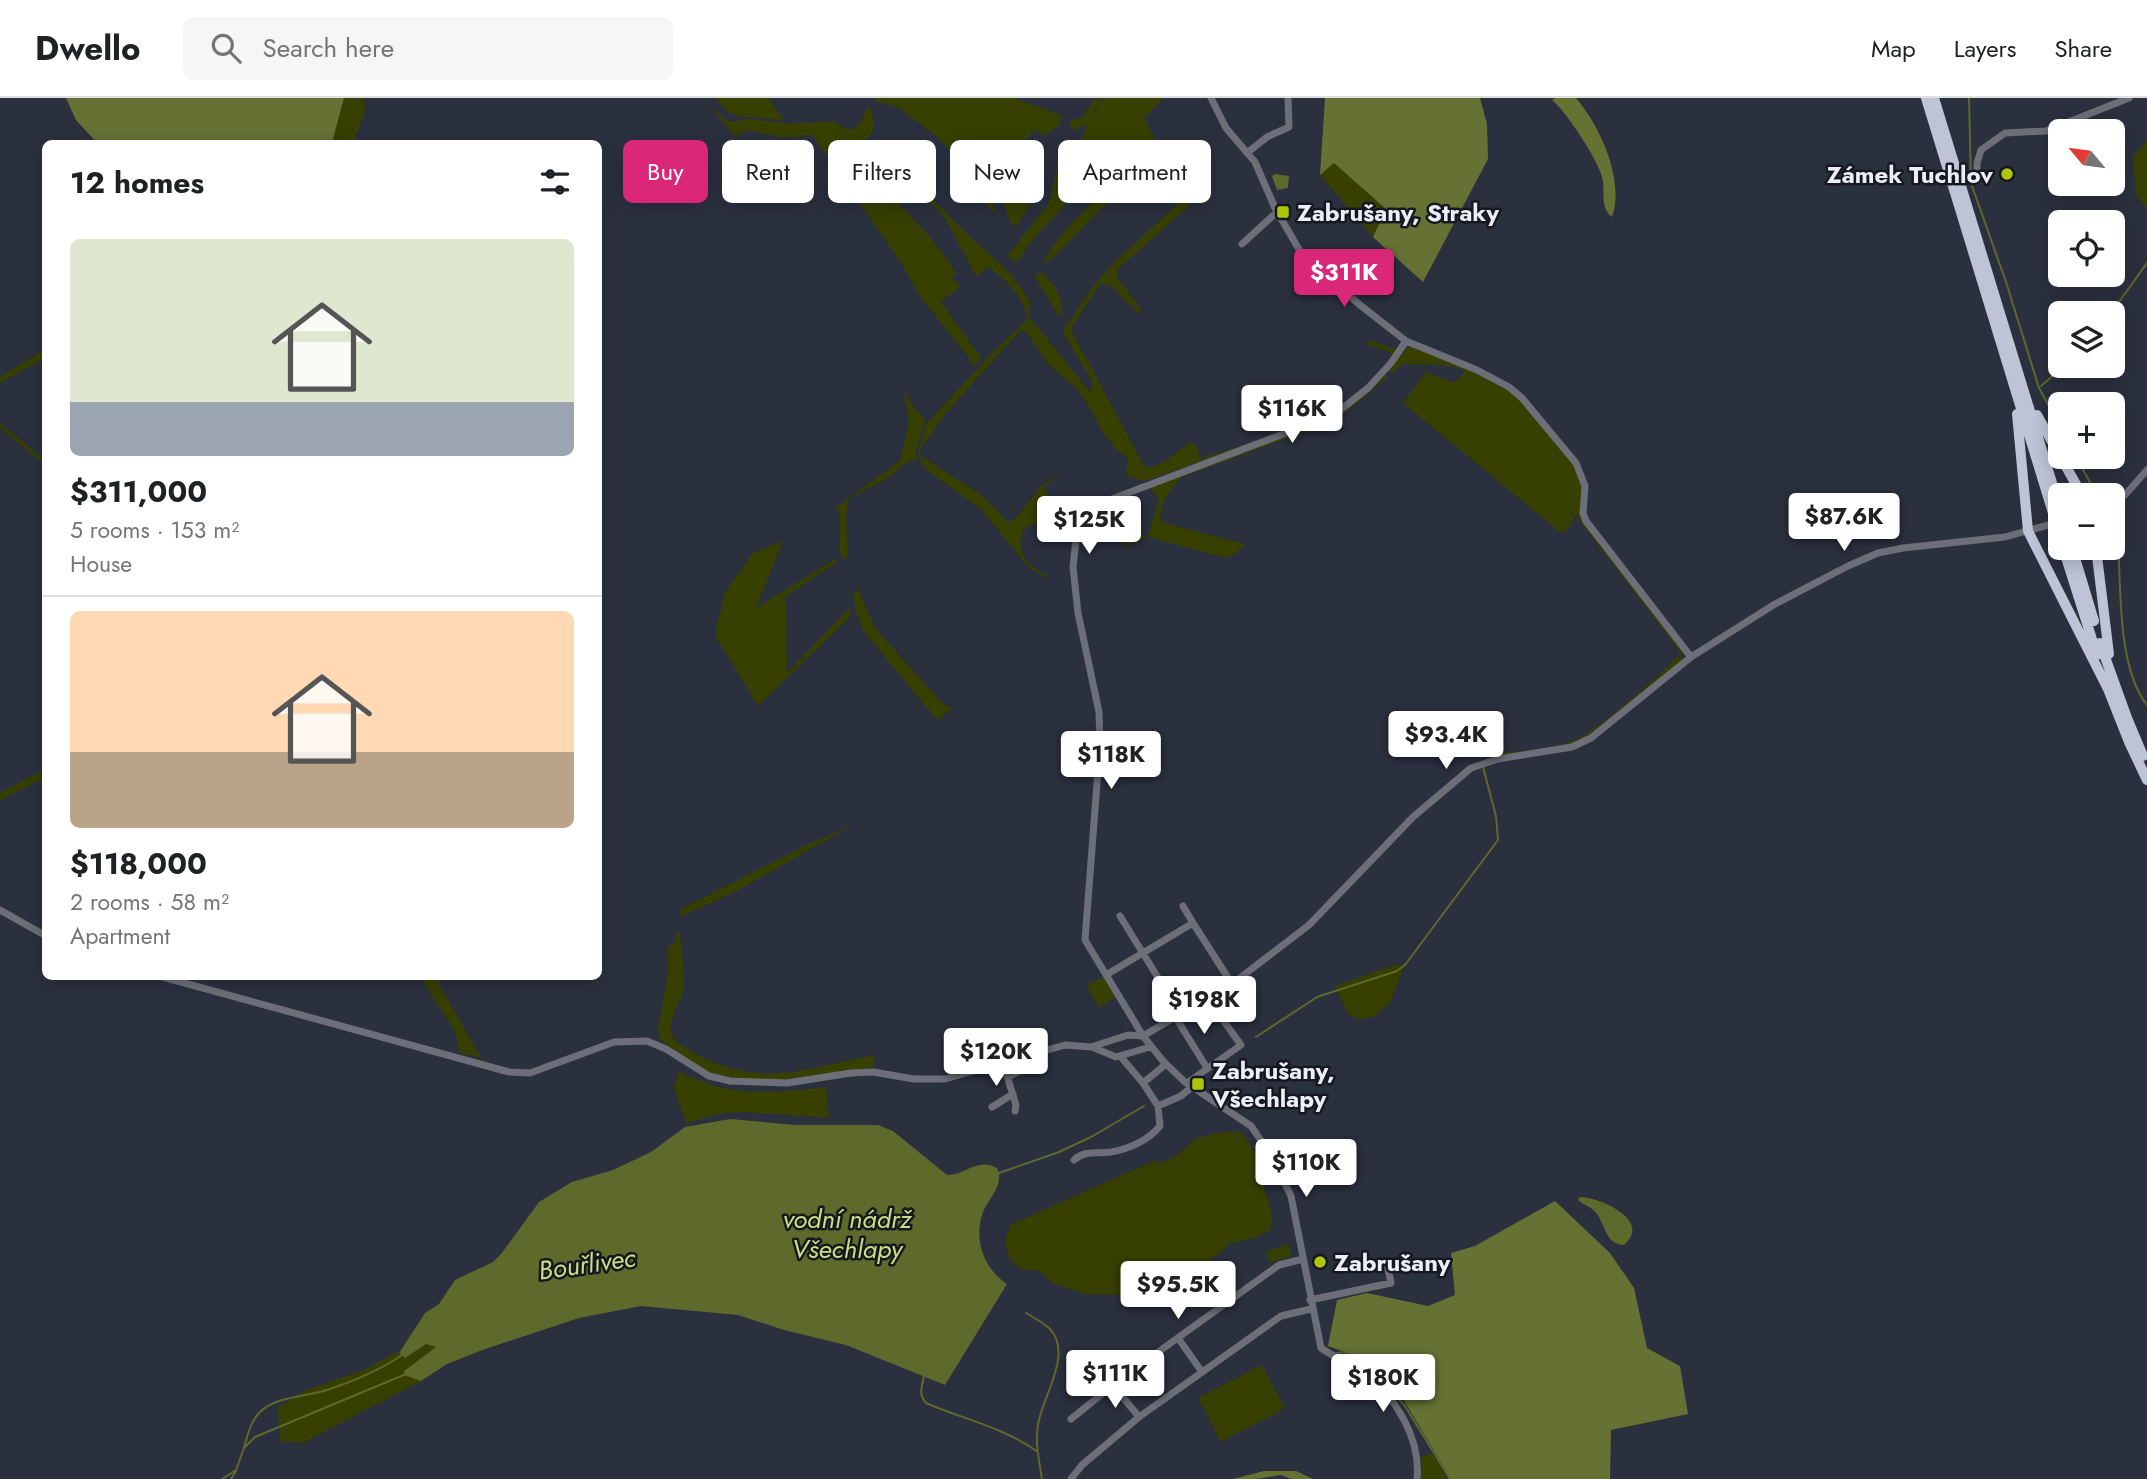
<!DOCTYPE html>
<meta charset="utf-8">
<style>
body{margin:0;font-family:Jost,sans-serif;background:#f6f6f6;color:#202124;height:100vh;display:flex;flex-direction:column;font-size:26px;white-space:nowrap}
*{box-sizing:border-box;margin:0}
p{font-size:23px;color:#757577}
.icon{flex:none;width:38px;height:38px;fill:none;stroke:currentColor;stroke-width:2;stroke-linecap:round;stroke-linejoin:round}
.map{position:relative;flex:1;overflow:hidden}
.drawer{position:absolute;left:42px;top:42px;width:560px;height:840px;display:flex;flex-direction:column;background:#fff;border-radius:10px;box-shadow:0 4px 18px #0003}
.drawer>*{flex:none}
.guide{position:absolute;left:623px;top:42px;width:665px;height:63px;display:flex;gap:14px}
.needle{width:46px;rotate:299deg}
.fabs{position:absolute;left:2048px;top:21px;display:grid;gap:14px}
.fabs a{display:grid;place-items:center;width:77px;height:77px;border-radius:10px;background:#fff;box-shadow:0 4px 18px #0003;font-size:35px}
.price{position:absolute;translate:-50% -60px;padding:0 16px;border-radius:7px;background:#fff;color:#222;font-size:23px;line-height:46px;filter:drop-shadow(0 2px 4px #0008)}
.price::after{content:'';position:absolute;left:50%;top:42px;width:21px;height:16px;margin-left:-10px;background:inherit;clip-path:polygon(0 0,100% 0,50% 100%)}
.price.current{background:#db2777;color:#fff}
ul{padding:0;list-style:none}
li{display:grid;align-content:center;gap:14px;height:371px;padding:0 28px}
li+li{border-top:2px solid #e0e0e0}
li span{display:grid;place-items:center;height:217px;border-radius:10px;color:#555}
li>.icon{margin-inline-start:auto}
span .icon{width:126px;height:126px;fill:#fffc;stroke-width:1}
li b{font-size:30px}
h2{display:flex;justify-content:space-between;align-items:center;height:84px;padding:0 28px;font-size:30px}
.tag{padding:0 24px;border-radius:10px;background:#fff;box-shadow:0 4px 18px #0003;font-size:24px;line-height:63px}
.tag.current{background:#db2777;color:#fff}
header{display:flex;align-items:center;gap:42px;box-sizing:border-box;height:98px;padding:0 35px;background:#fff;border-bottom:2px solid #e0e0e0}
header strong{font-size:33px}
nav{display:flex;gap:38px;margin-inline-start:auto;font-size:24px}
.search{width:490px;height:63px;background:#f6f6f6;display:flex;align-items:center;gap:18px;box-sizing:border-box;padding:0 24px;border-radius:10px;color:#757577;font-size:26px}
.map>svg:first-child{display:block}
</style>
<header>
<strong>Dwello</strong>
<div class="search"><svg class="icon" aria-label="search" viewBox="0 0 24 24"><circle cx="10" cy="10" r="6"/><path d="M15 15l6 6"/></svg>Search here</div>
<nav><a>Map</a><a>Layers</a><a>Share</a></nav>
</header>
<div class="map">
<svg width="2147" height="1381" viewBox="0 0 2147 1381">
<rect width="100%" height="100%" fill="#2b303f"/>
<path fill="#374000" d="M344,0H364L365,15L353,45H332Z
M715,0H768L784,22L737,18L728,14Z
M876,0H1014L1061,17L1060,27L1043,38L1037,32C1030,35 1026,43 1020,47C1013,51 1010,48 1006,55L1009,68L1035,88L1030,107L1016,128L1012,127L991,77L985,76L981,80L998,117L979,100C962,102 963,92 953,80L954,77L964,70L962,60L953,55L937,39L898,9L875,3Z
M1095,0H1103L1087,22L1105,0H1164L1144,20L1177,86L1190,98L1182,103L1190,107L1117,172V179L1141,211L1140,217L1111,188L1101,185L1072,229V234L1144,368L1150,370L1166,363L1190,344L1198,350L1199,359L1202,360C1253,343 1313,331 1356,296C1370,285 1381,271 1392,257V255L1366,246L1369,242L1397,252L1361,294L1323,319L1145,383L1126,378L1128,361L1114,349L1103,334L1085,302L1074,288L1047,265L1026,233H1020L946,315L920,352L921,358L981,397L1009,425L1019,416L1041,388L1061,375L1043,391L1048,396L1043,402L1051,410L1044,424L1026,428C1016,443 1020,460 1034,470C1040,475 1044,474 1048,481L1029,470L982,412L928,373L921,365L918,355L927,325L991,256L1028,221C1023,197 1007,184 989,169L976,178L945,120L880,52L877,46L963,132L1009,174L1025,196L1029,203L1030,220L1091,295L1093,285L1065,238L1063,233C1066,226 1071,222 1075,215C1104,166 1143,141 1181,102L1149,70L1103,109L1054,159L1044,165C1049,141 1115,84 1135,64L1120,53H1115L1030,145L1017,165L1007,158L1049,105L1056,75L1070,47L1081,43L1084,34L1087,32L1083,26L1076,32L1072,31L1069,26L1072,21H1081Z
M708,6L725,21L732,24L747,21L793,26L832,23L849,32L859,27L867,10L871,11L874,22L873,34L851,57L850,64L877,87L873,101L878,96L902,119L888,104L892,101C917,123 938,146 956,175L953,179L950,178L960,189L941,204L981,260L973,269L969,260L919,197L900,163L812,37L781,40L750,32L738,36V42Z
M2147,43V110L2136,98L2133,58Z
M1334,64L1386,111L1373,139L1320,77Z
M1040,174C1054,183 1062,199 1062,214L1058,220L1056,213L1036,181L1035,178Z
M1410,247L1461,266L1516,296L1572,361L1582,385V416L1685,556H1679V552L1579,422L1577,414L1567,433L1560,434L1403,305L1426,274L1454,285L1465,273C1453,265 1419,267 1402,266L1392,275L1387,272Z
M45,251V260L0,285V279Z
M1384,276L1388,279L1347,313L1321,328L1182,379C1170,391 1158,407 1161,424L1245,446L1236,455L1226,460L1148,439L1124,448L1128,435L1148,439L1159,402L1149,388L1325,322Z
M904,291L912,307L925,322L915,355L916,364L910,362L886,381L849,401L846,415L848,458L845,461L842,459L840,454V414L835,410L900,363L909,325Z
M0,325L45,362V367L0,330Z
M783,443L756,510L835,461L836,465L786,498L787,575L849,510L850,519L758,608L715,537L725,494L753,455Z
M858,491L875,530L940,603L950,610L955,608L937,622L865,535L856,514L853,495Z
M1677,559L1685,560L1584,640L1565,648L1490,659L1494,650L1497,653C1516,657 1559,649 1577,641C1593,634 1666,574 1677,559Z
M45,671V680L0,702V695Z
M856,725L737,793L679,819V812L811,745Z
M680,834C681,849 686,881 683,893C680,905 668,921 671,934C674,945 689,952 698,957C766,992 807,969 875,957L873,970C829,974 747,993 707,974C690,965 673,952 659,940L658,928L668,877V849L676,844L675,836Z
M1405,866L1391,903L1376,918L1360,922L1348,916L1335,888L1391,868Z
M420,879H435L478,955L483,960L459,955L456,935Z
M1101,880H1104L1115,899L1099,910L1086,887Z
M679,973C691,978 702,984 715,988C750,998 791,993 826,989L829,1020L744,1014L723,1015L686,1025L674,990Z
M1229,1033L1242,1035L1266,1070L1264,1091L1271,1112L1272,1125L1270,1132L1258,1139L1228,1146L1221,1155L1161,1188L1118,1197L1085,1196L1053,1185L1039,1173L1022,1171L1013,1165L1008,1157L1005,1145L1010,1127L1156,1062L1160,1066L1177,1057L1197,1040Z
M1288,1146L1292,1158L1270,1165L1266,1154Z
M426,1246L436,1249L404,1273V1277L421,1283L303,1345L280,1343L278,1309L307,1292L368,1270L396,1254L405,1260Z
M1262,1267L1285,1310L1221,1344L1198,1300Z
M1433,1356L1447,1381H1422V1358Z"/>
<path fill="#667134" d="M66,0H344L332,45L98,46L76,22Z
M1325,0H1480L1487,26L1488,61L1423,184L1373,139L1386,111L1334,65L1320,77Z
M1555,0H1576C1600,28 1625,82 1612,119C1599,109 1606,93 1602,79C1598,62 1565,12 1552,2Z
M1555,1103L1610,1155L1634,1190L1647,1250L1680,1268L1688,1316L1611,1332L1610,1381H1451L1394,1286L1369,1263L1328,1248L1337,1202L1367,1195L1428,1208L1455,1197L1451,1155L1475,1148Z
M1264,1373H1296L1313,1381H1291L1281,1377L1255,1381H1233Z"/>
<path fill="#5e692c" d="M1275,76L1289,78L1288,90L1277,92L1272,78Z
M730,1021L796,1027H878L893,1033L947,1077C966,1077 977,1059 997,1070C1005,1086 989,1100 983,1114C973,1142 984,1171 1007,1186L945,1287L846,1247L784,1232L738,1217L641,1208L579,1220L485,1251L447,1266L421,1283L404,1277V1273L436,1249L426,1246L405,1260L399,1255L425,1215L439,1206L455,1182L493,1164L501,1156L539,1104L572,1084L613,1072L651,1054L685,1029Z
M1580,1099C1599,1099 1653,1122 1624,1147C1603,1147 1606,1121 1592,1111C1587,1107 1582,1106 1578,1102Z"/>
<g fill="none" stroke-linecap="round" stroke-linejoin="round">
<path stroke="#5e692c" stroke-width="2" d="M1969,0L1971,85L2006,184L2039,290L2060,328
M2111,215L2147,165
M2041,288L2064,268
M2076,359L2097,397
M2112,424L2118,440C2121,489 2117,569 2147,607
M1256,939L1317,899L1397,873L1405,867L1498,742L1496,718L1483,669
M999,1075L1059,1054L1091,1039L1144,1008
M1026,1215C1033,1219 1042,1224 1049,1230C1073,1253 1045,1295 1039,1322C1034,1341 1039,1362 1042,1381
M1336,1255L1345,1254L1378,1277L1405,1308L1450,1381
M924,1278C922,1289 918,1296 926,1305C963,1321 1005,1330 1038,1354
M244,1349C248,1337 250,1324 260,1314C276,1298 306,1299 327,1292C354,1283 379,1273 402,1257
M222,1381L236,1372L244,1350L255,1339L406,1276
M231,1381L236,1373"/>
<path stroke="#6c6f77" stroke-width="7" d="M1211,0L1226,30L1255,64L1275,110L1301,155L1360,207L1406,243L1477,272L1509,289L1522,300L1576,365L1585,388L1583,415L1586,423L1691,559
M1247,55L1267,39L1289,29L1288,0
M1977,83V65L1981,52L2005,35L2046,33L2129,0
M1242,146L1277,114
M1406,243L1391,265L1368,290L1344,309L1320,322L1112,401L1087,419L1081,426L1076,442L1073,469L1078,515L1099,614L1100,646L1085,842L1143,938L1163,963L1185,984L1251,1028L1271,1057L1291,1098L1321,1250C1334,1259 1349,1266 1363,1275C1396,1298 1421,1341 1417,1381
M2112,404L2125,397L2147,372
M1183,808L1193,825
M0,812L46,838
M1120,818L1181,917
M1106,877L1193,825L1232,886
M159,878L509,974L530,975L614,944L647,943L666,951L709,978L730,983L787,985L851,975L873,974L914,981H945L1065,947L1091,949L1128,937L1143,938L1232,886L1309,827L1413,719L1471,670L1498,661L1572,649L1591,640L1691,559L1775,506L1848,468L1878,455L1903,450L2005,439L2059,424
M1176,920L1207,970
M1092,949L1116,959L1150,949
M1121,959L1143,985L1166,966
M1003,965L1016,1007L1015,1013
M1007,979C1019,974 1033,968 1037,955
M1143,985L1158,1008L1181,998L1193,988
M1187,985L1241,947L1208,901
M992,1009L1013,996
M1074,1062C1085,1052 1096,1056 1111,1054C1129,1051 1149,1042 1160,1028L1158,1008
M1310,1202L1391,1185L1387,1165
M1178,1240L1202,1274
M1113,1287L1139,1319
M1071,1321L1118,1283L1279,1167L1303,1161
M1071,1381L1082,1367L1139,1319L1281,1218L1311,1211"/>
<path stroke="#bec4d8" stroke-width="10" d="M1926,0L2060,438
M1934,0L2060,411
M2017,316L2028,433L2108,591
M2037,317L2082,397
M2063,450L2097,557
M2072,450L2094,523
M2096,450L2109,556
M2100,545L2127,620L2143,658
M2106,586L2129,644L2147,682"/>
</g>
<g fill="#aec60a" stroke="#16181f" stroke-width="2.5">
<circle cx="2007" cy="76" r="7"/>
<rect x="1276" y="107" width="14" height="14" rx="3.5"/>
<rect x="1191" y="979" width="14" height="14" rx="3.5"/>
<circle cx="1320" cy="1164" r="7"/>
</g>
<g text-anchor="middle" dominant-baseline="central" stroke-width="5" stroke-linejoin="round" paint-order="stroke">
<g font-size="24" font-weight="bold" fill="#ebeef8" stroke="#16181f" text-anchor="start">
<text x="1993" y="76" text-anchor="end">Zámek Tuchlov</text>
<text x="1297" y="114">Zabrušany, Straky</text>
<text x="1212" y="972">Zabrušany,<tspan x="1212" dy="28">Všechlapy</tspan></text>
<text x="1334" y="1164">Zabrušany</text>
</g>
<g font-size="26" font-style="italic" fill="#ccde84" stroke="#16181f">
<text x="847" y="1121">vodní nádrž<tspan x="847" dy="30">Všechlapy</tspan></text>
<text transform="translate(587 1166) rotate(-8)">Bouřlivec</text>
</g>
</g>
</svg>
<div class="fabs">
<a><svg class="needle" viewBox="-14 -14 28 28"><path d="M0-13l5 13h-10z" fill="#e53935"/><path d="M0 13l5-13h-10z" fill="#757577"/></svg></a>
<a><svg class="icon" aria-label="locate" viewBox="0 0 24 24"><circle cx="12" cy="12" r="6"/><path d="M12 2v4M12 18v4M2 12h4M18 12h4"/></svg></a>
<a><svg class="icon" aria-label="layers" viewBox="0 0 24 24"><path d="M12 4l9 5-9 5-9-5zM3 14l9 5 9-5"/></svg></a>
<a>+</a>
<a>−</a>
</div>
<b class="price current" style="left:1344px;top:211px">$311K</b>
<b class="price" style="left:1292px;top:347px">$116K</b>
<b class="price" style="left:1844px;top:455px">$87.6K</b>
<b class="price" style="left:1089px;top:458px">$125K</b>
<b class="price" style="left:1446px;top:673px">$93.4K</b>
<b class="price" style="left:1111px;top:693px">$118K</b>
<b class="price" style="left:1204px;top:938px">$198K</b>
<b class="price" style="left:996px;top:990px">$120K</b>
<b class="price" style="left:1306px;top:1101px">$110K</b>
<b class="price" style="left:1178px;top:1223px">$95.5K</b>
<b class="price" style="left:1115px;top:1312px">$111K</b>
<b class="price" style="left:1383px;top:1316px">$180K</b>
<div class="guide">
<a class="tag current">Buy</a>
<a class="tag">Rent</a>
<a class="tag">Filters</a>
<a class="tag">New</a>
<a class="tag">Apartment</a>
</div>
<section class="drawer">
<h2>12 homes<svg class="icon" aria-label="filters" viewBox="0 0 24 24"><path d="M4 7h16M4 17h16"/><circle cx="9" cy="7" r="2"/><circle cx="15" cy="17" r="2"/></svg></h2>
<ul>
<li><span style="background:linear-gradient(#dfe7d0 75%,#9aa5b1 0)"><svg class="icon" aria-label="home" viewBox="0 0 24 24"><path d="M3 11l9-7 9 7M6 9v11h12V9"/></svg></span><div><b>$311,000</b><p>5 rooms · 153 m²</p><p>House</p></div></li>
<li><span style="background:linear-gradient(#ffd9b3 65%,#b9a48a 0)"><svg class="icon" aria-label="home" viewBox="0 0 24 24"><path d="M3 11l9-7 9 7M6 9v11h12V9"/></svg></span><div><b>$118,000</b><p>2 rooms · 58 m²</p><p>Apartment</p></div></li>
</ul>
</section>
</div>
